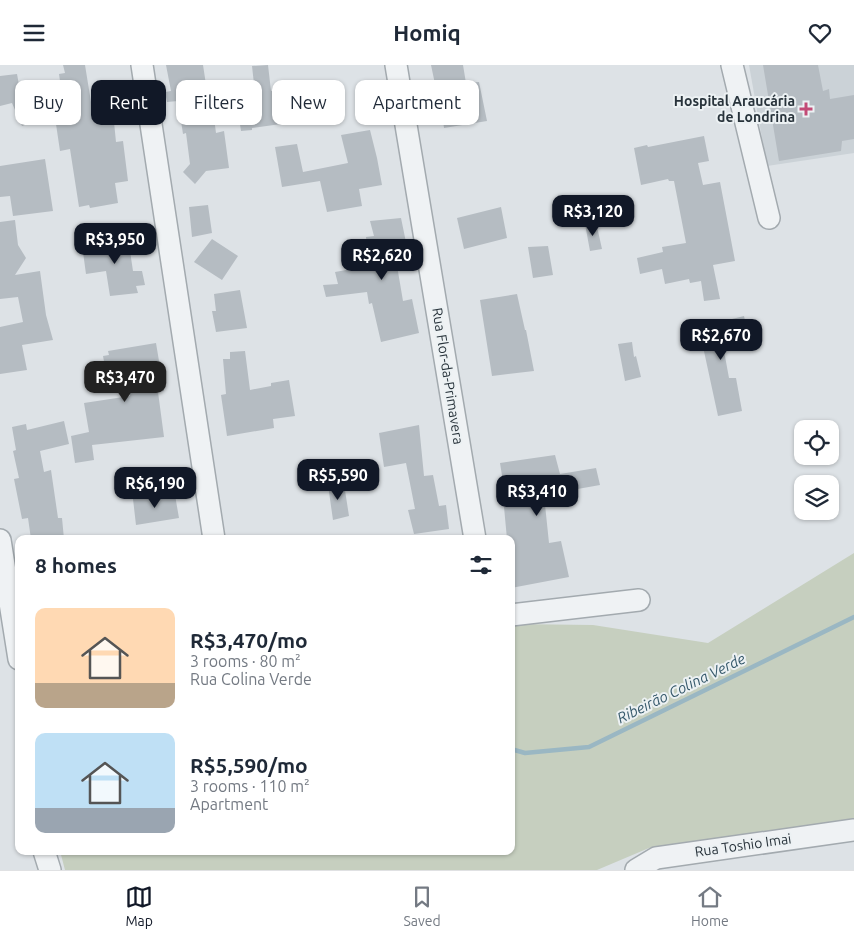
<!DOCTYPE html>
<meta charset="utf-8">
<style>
body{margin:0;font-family:Ubuntu,sans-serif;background:#f6f6f7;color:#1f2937;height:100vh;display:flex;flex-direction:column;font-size:19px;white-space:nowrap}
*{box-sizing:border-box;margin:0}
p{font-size:16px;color:#747a83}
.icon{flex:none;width:28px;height:28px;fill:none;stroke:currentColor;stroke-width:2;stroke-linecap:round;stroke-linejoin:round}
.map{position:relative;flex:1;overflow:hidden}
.details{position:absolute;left:15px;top:470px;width:500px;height:320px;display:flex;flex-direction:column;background:#fff;border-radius:10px;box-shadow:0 1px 4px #0004}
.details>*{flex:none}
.guide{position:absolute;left:15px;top:15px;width:500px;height:45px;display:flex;gap:10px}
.tools{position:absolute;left:794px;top:355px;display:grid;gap:10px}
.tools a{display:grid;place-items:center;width:45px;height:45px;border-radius:10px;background:#fff;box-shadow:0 1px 4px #0004;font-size:25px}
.price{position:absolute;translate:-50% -42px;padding:0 11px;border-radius:10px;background:#111827;color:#fff;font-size:16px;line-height:32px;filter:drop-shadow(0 1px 2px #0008)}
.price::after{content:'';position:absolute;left:50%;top:30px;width:15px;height:11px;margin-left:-8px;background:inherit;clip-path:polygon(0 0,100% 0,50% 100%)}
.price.current{background:#222;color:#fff}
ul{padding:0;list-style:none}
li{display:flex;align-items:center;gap:15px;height:125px;padding:0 20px}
li span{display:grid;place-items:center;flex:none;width:140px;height:100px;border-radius:10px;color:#555}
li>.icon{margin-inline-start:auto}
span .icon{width:60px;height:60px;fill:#fffc;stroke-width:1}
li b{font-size:21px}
h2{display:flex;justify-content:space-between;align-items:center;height:60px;padding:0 20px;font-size:21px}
.tag{padding:0 18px;border-radius:10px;background:#fff;box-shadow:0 1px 4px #0004;font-size:18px;line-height:45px}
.tag.current{background:#111827;color:#fff}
header{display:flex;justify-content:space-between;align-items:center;height:65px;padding:0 20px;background:#fff;font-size:22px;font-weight:600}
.tabs{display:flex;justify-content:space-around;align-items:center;height:70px;border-top:1px solid #e0e1e3;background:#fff;font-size:14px;color:#747a83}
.tabs a{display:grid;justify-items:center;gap:2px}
.tabs .current{color:#111827}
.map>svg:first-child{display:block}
</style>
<header><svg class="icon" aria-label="menu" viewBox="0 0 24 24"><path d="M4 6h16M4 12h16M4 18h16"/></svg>Homiq<svg class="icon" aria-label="heart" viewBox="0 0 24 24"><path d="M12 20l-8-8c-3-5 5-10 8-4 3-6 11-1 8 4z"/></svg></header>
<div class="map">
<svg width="854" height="805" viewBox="0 0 854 805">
<rect width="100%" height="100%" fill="#dde2e6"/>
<path fill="#cbd2d7" d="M749,0H854V88L767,101Z"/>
<path fill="#c6cfbf" d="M854,488V757L649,783L597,805H65L60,786H511V559L593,560L708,578Z"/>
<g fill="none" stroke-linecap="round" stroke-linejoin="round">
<path stroke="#9ab7c3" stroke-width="4.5" d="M511,684L525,688L589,682L854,552"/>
</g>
<path fill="#b5bcc2" d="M63,0H85L91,37L100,35V39L112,37L116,77L123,76L128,116L115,118L118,138L90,143L89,140L79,142L70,84L60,86L53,39L63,37L59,9L65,8Z
M166,0H203L207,26L254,19L252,1L268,0L271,26L288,22L290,36L279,38L281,59L252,63V65L241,66L236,33L212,37L216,68L224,66L229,103L206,106L195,119L183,107L190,99L186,68L183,69L178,36L167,37L165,27L171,26Z
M431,0H463L466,18L479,17L487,56L444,63L438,18L435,19Z
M763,0H818L823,26L829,24L830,34L854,30V74L842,76L841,86L779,96Z
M17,9L21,31L24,30L35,53L25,57V60L22,61L12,38L0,41V11Z
M370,65L377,93L382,120L359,124L362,141L327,147L320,116L282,122L275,82L297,79L303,107L348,98L341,70Z
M704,71L709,96L698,98L703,120L720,117L735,196L713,200L720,234L704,236L701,216L690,218L689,214L665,219L662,204L640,209L637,193L663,187L662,182L686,178L674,116H669L668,114L641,120L634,83L647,80L648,82Z
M45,94L53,146L13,151L10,131L0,132V101Z
M208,140L212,168L192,172L189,142Z
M501,142L507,173L464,184L457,153Z
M401,153L408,187L395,189L403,236L412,234L419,268L381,277L372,238L369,239L367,227L326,232L323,220L338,219L335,207L369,201L366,172L374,171L370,156Z
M15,155L18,180L26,193L15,210L40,206L46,250L53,275L22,280L27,305L0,309V262L23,257L18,232L0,234V157Z
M596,157L602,184L590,186L585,159Z
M127,166L133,206H142L145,220L136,221L138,228L110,231L106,206L86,209L83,187L104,184L102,170Z
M212,174L238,191L222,215L194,197Z
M548,181L553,210L533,213L528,182Z
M240,225L247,263L216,267L212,246H216L214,229Z
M517,229L525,265H526L534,306L492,311L480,235Z
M744,251L748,269L722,275L729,313H736L742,346L718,351L702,277L692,281L687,269L704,262V259L728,256V255Z
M632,277L634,292L636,291L641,312L625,316L618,279Z
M156,278L164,326L158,327L164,372L92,380L94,395L75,398L71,371L89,367L84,338L130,331L127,309L113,312L112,306L106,307L103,291L109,290L108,286Z
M245,286L250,325L271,321V318L289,315L295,351L273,354L274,363L227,371L221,330L226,329L223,294H230V287Z
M64,356L69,379L40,386L44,407L51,405L58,453H62L64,474H31L28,453L22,454L14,414L19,413L13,386L16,385L12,362L26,359L27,365Z
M419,360L424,411L433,410L439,441L446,440L449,464L414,469L408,445L415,444L406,398L384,402L379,368Z
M555,390L560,409L596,403L600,420L544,430L549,478L561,476L569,512L511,523V474H507L504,442H507L500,398Z
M344,419L349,451L333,455L328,420Z
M175,430L179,453L136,460L133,434Z"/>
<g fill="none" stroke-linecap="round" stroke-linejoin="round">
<defs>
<path id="minor" d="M142,0L214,474
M396,0L475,474
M732,0L769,153
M0,475L19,594
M511,550L639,535
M44,786L50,805
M636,805L656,793L854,765"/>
</defs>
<use href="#minor" stroke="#a3aaaf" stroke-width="24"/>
<use href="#minor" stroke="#eff2f4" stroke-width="21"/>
</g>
<path fill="#c24b76" stroke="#ecf1f3" stroke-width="2" d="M803.5 36.5h5v5h5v5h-5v5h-5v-5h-5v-5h5z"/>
<g text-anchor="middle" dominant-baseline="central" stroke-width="4" stroke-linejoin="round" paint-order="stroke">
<g font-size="14" font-weight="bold" fill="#28333b" stroke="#ecf1f3" text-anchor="end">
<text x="795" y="36">Hospital Araucária<tspan x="795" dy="16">de Londrina</tspan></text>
</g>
<g font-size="14" fill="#28333b" stroke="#ecf1f3">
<text transform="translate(448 311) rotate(81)">Rua Flor-da-Primavera</text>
<text transform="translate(743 780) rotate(-8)">Rua Toshio Imai</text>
</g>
<g font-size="15" font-style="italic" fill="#36596b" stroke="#ecf1f3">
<text transform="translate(681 623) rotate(-26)">Ribeirão Colina Verde</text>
</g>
</g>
</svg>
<div class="tools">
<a><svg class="icon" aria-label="locate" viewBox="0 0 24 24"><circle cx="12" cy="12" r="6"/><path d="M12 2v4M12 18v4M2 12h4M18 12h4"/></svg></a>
<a><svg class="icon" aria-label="layers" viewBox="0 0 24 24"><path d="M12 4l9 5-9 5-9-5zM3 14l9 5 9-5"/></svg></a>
</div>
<b class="price" style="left:593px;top:172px">R$3,120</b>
<b class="price" style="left:115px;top:200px">R$3,950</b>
<b class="price" style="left:382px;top:216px">R$2,620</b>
<b class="price" style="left:721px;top:296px">R$2,670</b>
<b class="price current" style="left:125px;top:338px">R$3,470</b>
<b class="price" style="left:338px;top:436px">R$5,590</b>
<b class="price" style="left:155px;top:444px">R$6,190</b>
<b class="price" style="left:537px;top:452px">R$3,410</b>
<div class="guide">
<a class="tag">Buy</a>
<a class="tag current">Rent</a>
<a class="tag">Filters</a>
<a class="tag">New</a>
<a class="tag">Apartment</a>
</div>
<section class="details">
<h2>8 homes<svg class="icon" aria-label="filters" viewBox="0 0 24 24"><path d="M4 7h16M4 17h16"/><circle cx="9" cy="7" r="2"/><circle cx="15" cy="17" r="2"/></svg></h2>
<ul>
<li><span style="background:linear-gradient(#ffd9b3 75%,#b9a48a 0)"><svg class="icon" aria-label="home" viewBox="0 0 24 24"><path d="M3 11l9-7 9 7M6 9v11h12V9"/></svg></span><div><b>R$3,470/mo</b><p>3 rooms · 80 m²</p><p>Rua Colina Verde</p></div></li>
<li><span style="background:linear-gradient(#bfe0f5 75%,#9aa5b1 0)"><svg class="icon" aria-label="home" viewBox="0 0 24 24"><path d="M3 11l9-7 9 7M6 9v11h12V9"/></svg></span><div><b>R$5,590/mo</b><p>3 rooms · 110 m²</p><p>Apartment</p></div></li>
</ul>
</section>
</div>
<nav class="tabs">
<a class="current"><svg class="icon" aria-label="map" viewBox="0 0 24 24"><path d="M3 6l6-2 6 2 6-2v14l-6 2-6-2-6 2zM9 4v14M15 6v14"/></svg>Map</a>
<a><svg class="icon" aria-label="saved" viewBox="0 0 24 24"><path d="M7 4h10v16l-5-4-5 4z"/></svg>Saved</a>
<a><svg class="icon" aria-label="home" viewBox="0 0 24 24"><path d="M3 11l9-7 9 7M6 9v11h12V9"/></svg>Home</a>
</nav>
